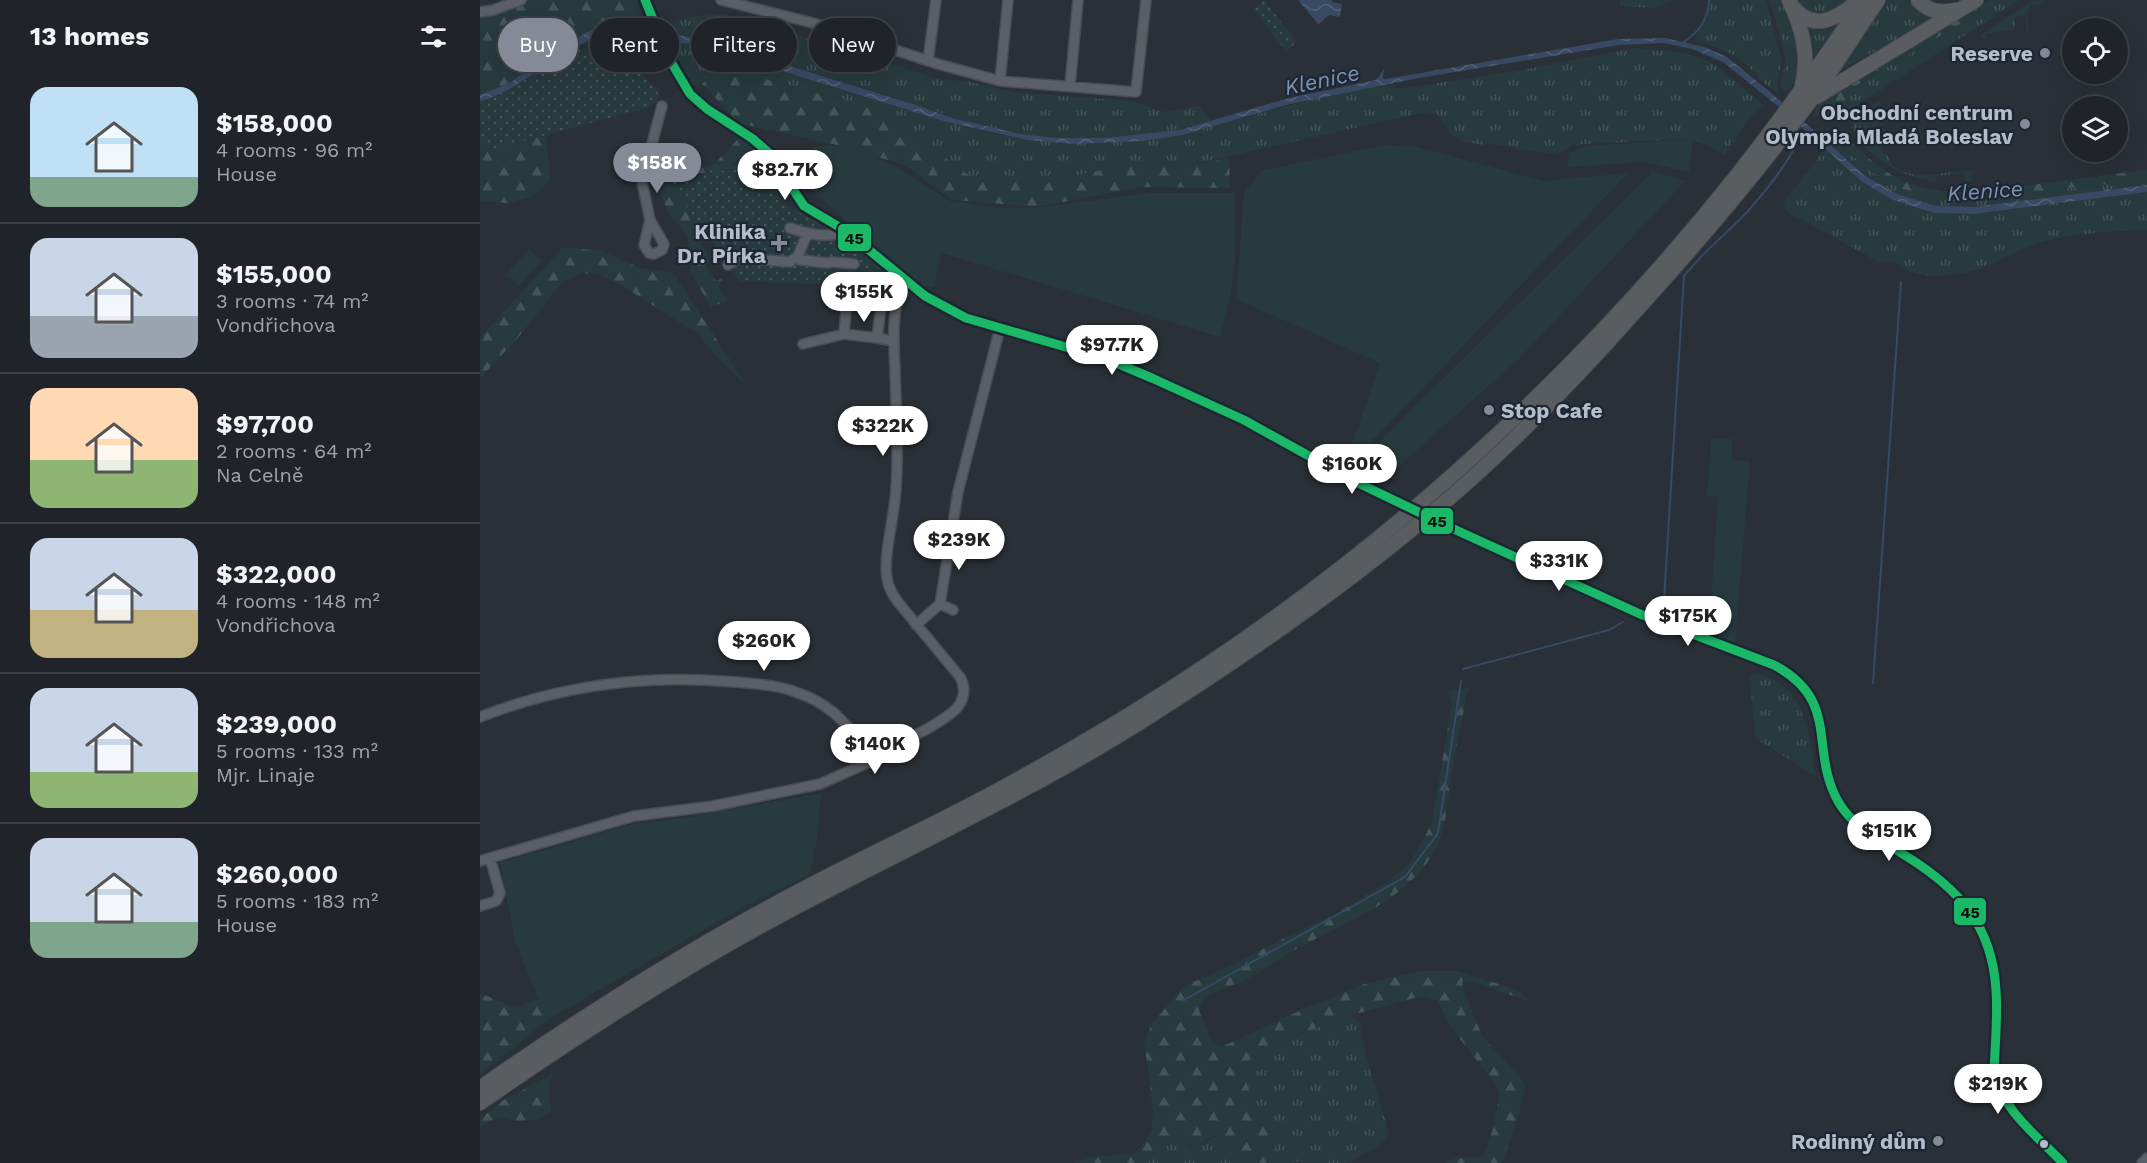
<!DOCTYPE html>
<meta charset="utf-8">
<style>
body{margin:0;font-family:"Work Sans",sans-serif;background:#2d3036;color:#f1f3f6;height:100vh;display:flex;flex-direction:column;font-size:22px;white-space:nowrap}
*{box-sizing:border-box;margin:0}
p{font-size:20px;color:#a2a4a8}
.icon{flex:none;width:33px;height:33px;fill:none;stroke:currentColor;stroke-width:2;stroke-linecap:round;stroke-linejoin:round}
.map{position:relative;flex:1;overflow:hidden}
.panel{display:flex;flex-direction:column;background:#20242a;width:480px}
.panel>*{flex:none}
.guide{position:absolute;left:18px;top:18px;width:570px;height:54px;display:flex;gap:12px}
.fabs{position:absolute;left:1582px;top:18px;display:grid;gap:12px}
.fabs a{display:grid;place-items:center;width:66px;height:66px;border-radius:50%;background:#20242a;box-shadow:0 6px 24px #0002,0 0 0 2px #3d4147;font-size:30px}
.price{position:absolute;translate:-50% -51px;padding:0 14px;border-radius:21px;background:#fff;color:#222;font-size:20px;line-height:39px;filter:drop-shadow(0 2px 3px #0008)}
.price::after{content:'';position:absolute;left:50%;top:36px;width:18px;height:14px;margin-left:-9px;background:inherit;clip-path:polygon(0 0,100% 0,50% 100%)}
.price.selected{background:#848b96;color:#fff}
ul{padding:0;list-style:none}
li{display:flex;align-items:center;gap:18px;height:150px;padding:0 30px}
li+li{border-top:2px solid #3d4147}
li span{display:grid;place-items:center;flex:none;width:168px;height:120px;border-radius:18px;color:#555}
li>.icon{margin-inline-start:auto}
span .icon{width:72px;height:72px;fill:#fffc;stroke-width:1}
li b{font-size:26px}
h2{display:flex;justify-content:space-between;align-items:center;height:72px;padding:0 30px;font-size:26px}
.tag{padding:0 21px;border-radius:27px;background:#20242a;box-shadow:0 6px 24px #0002,0 0 0 2px #3d4147;font-size:21px;line-height:54px}
.tag.selected{background:#848b96;color:#fff}
main{display:flex;flex:1;min-height:0}
.map>svg:first-child{display:block}
</style>
<main>
<section class="panel">
<h2>13 homes<svg class="icon" aria-label="filters" viewBox="0 0 24 24"><path d="M4 7h16M4 17h16"/><circle cx="9" cy="7" r="2"/><circle cx="15" cy="17" r="2"/></svg></h2>
<ul>
<li><span style="background:linear-gradient(#bfe0f5 75%,#7fa58c 0)"><svg class="icon" aria-label="home" viewBox="0 0 24 24"><path d="M3 11l9-7 9 7M6 9v11h12V9"/></svg></span><div><b>$158,000</b><p>4 rooms · 96 m²</p><p>House</p></div></li>
<li><span style="background:linear-gradient(#c9d6e8 65%,#9aa5b1 0)"><svg class="icon" aria-label="home" viewBox="0 0 24 24"><path d="M3 11l9-7 9 7M6 9v11h12V9"/></svg></span><div><b>$155,000</b><p>3 rooms · 74 m²</p><p>Vondřichova</p></div></li>
<li><span style="background:linear-gradient(#ffd9b3 60%,#8fb573 0)"><svg class="icon" aria-label="home" viewBox="0 0 24 24"><path d="M3 11l9-7 9 7M6 9v11h12V9"/></svg></span><div><b>$97,700</b><p>2 rooms · 64 m²</p><p>Na Celně</p></div></li>
<li><span style="background:linear-gradient(#c9d6e8 60%,#c2b280 0)"><svg class="icon" aria-label="home" viewBox="0 0 24 24"><path d="M3 11l9-7 9 7M6 9v11h12V9"/></svg></span><div><b>$322,000</b><p>4 rooms · 148 m²</p><p>Vondřichova</p></div></li>
<li><span style="background:linear-gradient(#c9d6e8 70%,#8fb573 0)"><svg class="icon" aria-label="home" viewBox="0 0 24 24"><path d="M3 11l9-7 9 7M6 9v11h12V9"/></svg></span><div><b>$239,000</b><p>5 rooms · 133 m²</p><p>Mjr. Linaje</p></div></li>
<li><span style="background:linear-gradient(#c9d6e8 70%,#7fa58c 0)"><svg class="icon" aria-label="home" viewBox="0 0 24 24"><path d="M3 11l9-7 9 7M6 9v11h12V9"/></svg></span><div><b>$260,000</b><p>5 rooms · 183 m²</p><p>House</p></div></li>
</ul>
</section>
<div class="map">
<svg width="1667" height="1163" viewBox="0 0 1667 1163">
<defs>
<pattern id="grass-tufts" width="24" height="20" patternUnits="userSpaceOnUse" patternTransform="scale(1.5)"><rect width="24" height="20" fill="#273a3e"/><path d="M3 7l-1-3M5 7V3M7 7l1-3M15 17l-1-3M17 17v-4M19 17l1-3" fill="none" stroke="#445559"/></pattern>
<pattern id="forest-firs" width="22" height="20" patternUnits="userSpaceOnUse" patternTransform="scale(1.5)"><rect width="22" height="20" fill="#273a3e"/><path d="M5 1l3.5 6h-7zM16 11l3.5 6h-7z" fill="#445559"/></pattern>
<pattern id="park-dots" width="8" height="8" patternUnits="userSpaceOnUse" patternTransform="scale(1.5)"><rect width="8" height="8" fill="#273a3e"/><path d="M2 2h.1M6 6h.1" fill="none" stroke="#445559" stroke-width="1.8" stroke-linecap="round"/></pattern>
<pattern id="water-waves" width="16" height="10" patternUnits="userSpaceOnUse" patternTransform="scale(1.5)"><rect width="16" height="10" fill="#384963"/><path d="M0 5q4-4 8 0t8 0" fill="none" stroke="#526178"/></pattern>
</defs>
<rect width="100%" height="100%" fill="#2a3038"/>
<path fill="url(#grass-tufts)" d="M1140,0H1196L1173,8L1140,6Z
M1229,0H1286L1302,61L1297,83L1300,92C1282,87 1274,69 1260,59C1247,50 1230,46 1215,40L1227,14Z
M1289,0H1303C1314,30 1335,68 1305,93C1296,83 1305,73 1305,61C1304,45 1294,16 1289,0Z
M1317,0H1369L1362,8L1340,16L1326,11Z
M1408,0H1428L1438,11L1454,18L1360,71Z
M1521,0H1539L1362,115L1368,94L1372,88Z
M1554,0H1563L1564,4L1550,5V9L1547,10L1549,32H1547L1545,15L1534,16L1535,29L1506,34V39L1500,37L1501,34Z
M241,14L266,19L462,80L487,81L533,92L651,101L684,112L720,106L730,121C670,139 602,144 540,134C503,128 470,116 435,104C397,92 359,81 321,69C276,55 232,40 185,33L187,23L211,17Z
M1328,26L1340,30L1356,27L1334,57L1333,44Z
M188,40L221,46L467,122L512,133L575,143H625L702,135L840,97L905,85L920,89L1052,68L1155,48L1205,53L1236,65L1283,104L1269,118L1245,154L1212,139L1103,144L1095,147L1097,142L1077,155L1006,143L1005,145C976,141 975,141 958,115L945,112L705,166L674,161L606,173L566,184L491,177L436,136L377,102L340,94L275,76L227,79L222,84L214,86Z
M1399,101L1401,105L1396,106L1398,123H1404V125L1393,127L1384,109Z
M1381,112L1391,129L1404,128V130L1399,131L1402,154H1407C1414,186 1469,172 1493,169L1491,181L1486,183L1484,173L1457,176L1456,182C1445,179 1434,177 1423,173C1407,167 1370,140 1372,122Z
M1353,139L1390,170L1479,201L1667,179V185L1494,207L1456,206L1417,194L1385,176L1349,144Z
M1345,149L1381,181L1413,200L1454,213L1494,214L1667,192V229C1634,231 1598,233 1566,241C1545,246 1527,258 1507,266C1484,276 1432,283 1415,262L1397,261L1306,211L1304,204L1307,198Z
M1269,674C1275,675 1283,675 1288,677C1327,693 1330,741 1336,776L1276,739Z
M867,1016L874,1017L879,1021L885,1051L909,1134C906,1144 875,1161 864,1163C854,1163 817,1163 809,1161C801,1157 795,1148 791,1141C784,1128 760,1074 762,1063L800,1047L809,1039Z
M738,1135C748,1139 754,1154 760,1163H667L675,1150L690,1137H699L713,1149Z"/>
<path fill="url(#forest-firs)" d="M50,0H157L164,32L120,29L112,30L74,50L31,82L0,95V16Z
M1509,0H1521L1372,88L1368,94L1362,115L1351,122L1344,117L1333,115L1337,107L1356,91Z
M234,74L275,76L340,94L377,102L436,136L491,177L566,184L606,173L674,161L705,166L749,158L750,188L660,187L558,207L472,200L425,165L357,145L259,123L222,84Z
M66,135L70,180L53,196L28,203L0,201V144L14,149Z
M259,138L273,146L297,189L259,168L188,178L225,232L217,236L230,260L225,265L236,281L241,279L243,281L238,285L247,301L231,307L210,271L212,256L206,234L188,212L171,171L175,152L232,166Z
M1366,142L1373,144C1392,162 1412,179 1438,186C1476,198 1518,189 1557,184C1594,179 1630,175 1667,170V179L1479,201L1457,199L1420,188L1390,171L1365,149Z
M83,247L121,251L160,268L193,273L268,387L236,356L218,334L144,287L120,275L102,273L90,278L81,284L36,340L0,378V338Z
M990,687L986,698C982,721 977,743 973,766C968,793 968,825 955,850C932,895 871,921 828,943C806,954 786,968 765,980C747,990 725,988 719,1011L733,1042L741,1046L750,1043L810,1015L884,984L941,971H978L1037,990L1051,1002L993,982L984,980L982,983L993,1015L1003,1037L1044,1082L1045,1086L1039,1113L1022,1163H964L973,1159L1003,1156L1013,1129L1020,1093C1002,1061 972,1037 958,1001L942,996L860,1018L809,1039L800,1047L762,1063C760,1074 788,1136 795,1147C800,1154 805,1159 813,1163H760C754,1154 748,1139 738,1135L727,1139L715,1149L699,1137H690L675,1150L667,1163H593L612,1157L651,1154L658,1150L667,1139L671,1130L673,1114L669,1075L664,1044L671,1025L704,986L749,967L798,941L857,913L907,883L930,863L952,823L972,702L968,692Z
M0,993L35,1008L59,999L67,1020L0,1075Z
M74,1073C66,1085 69,1098 71,1111L56,1120L36,1121L18,1117L0,1127V1119L25,1099Z"/>
<path fill="url(#park-dots)" d="M784,0L817,42L806,51L773,9Z
M128,42L154,44L159,69L181,96L167,108L14,149L0,144V101C46,88 80,49 128,42Z
M259,168L297,189L307,205L370,241L408,275L410,287L260,281L187,178L219,175L233,170L246,171Z"/>
<path fill="#273a3e" d="M1213,139L1209,172L1165,162L1087,167L1089,153L1106,146Z
M357,145L385,152L418,168L470,201L520,208L562,207L669,193H755V258L750,299L740,337L462,253L454,286L447,287L437,284L328,187L327,162L334,147Z
M904,145L937,147L1064,181L1148,173L879,455L869,453L900,363L756,299L764,193L781,171Z
M1173,171L1205,181L1039,359L910,474L887,460L900,441Z
M49,249L62,261L39,286L26,275Z
M1231,438L1252,439V460L1270,461L1255,644L1229,635L1238,497L1227,496Z
M341,793L338,833L330,874L267,905L67,1020L35,941L20,863L149,825L210,817Z"/>
<path fill="url(#water-waves)" d="M818,0H852V2L862,4L860,17L849,15L838,24Z
M120,29L185,33L222,39L436,105L476,119L540,134L576,138H625L699,130L809,98L896,80L904,69L903,79H906L1138,39L1185,38L1224,47L1247,57L1302,102L1385,176L1417,194L1456,206L1494,207L1667,185V192L1494,214L1454,213L1413,200L1381,181L1299,107L1243,62L1212,49L1184,43L1139,45L939,78L810,104L702,135L662,141L593,144L548,140L467,122L221,46C200,42 134,31 116,38C74,53 44,89 0,101V95L31,82L74,50L112,30Z"/>
<g fill="none" stroke-linecap="round" stroke-linejoin="round">
<path stroke="#384963" stroke-width="2" d="M1204,42C1220,31 1228,19 1229,0
M1183,616L1204,276C1223,252 1246,234 1267,212C1286,191 1303,169 1317,144
M983,669L1129,630L1143,622
M1393,683L1421,282
M702,1001L925,877L958,833L981,681"/>
<defs>
<path id="minor" d="M165,0L191,62L210,94L227,109L273,139L289,153L324,206L366,231L445,296L486,318L627,359L674,379L764,420L897,492
M241,0L333,23L458,64L520,81L656,92L666,0
M0,12L13,10L41,0
M448,61L456,0
M520,81L528,0
M590,86L598,0
M170,220L164,245L169,253L174,254L182,250L184,244L170,220L162,182L182,106
M310,228C327,234 349,239 366,231
M327,234L318,256L320,260L348,263L352,262L374,264
M248,265L258,258L310,262L318,256
M368,288L401,293L402,299L397,338L413,341
M366,311L364,334L397,338
M323,344L364,334
M978,531L1160,614L1294,665C1362,701 1328,750 1359,803C1374,828 1402,841 1426,856C1479,889 1512,925 1516,990C1518,1017 1515,1045 1514,1072C1522,1110 1557,1136 1583,1163
M460,604L473,610
M436,625L460,604L478,492L520,328
M0,717C81,685 169,674 255,682C276,684 299,685 318,693C331,697 343,704 354,713C369,726 380,745 401,746C418,748 465,720 477,708C485,698 486,688 480,677L422,607C415,599 409,589 407,579C403,553 415,516 416,488C419,449 416,409 415,370C414,341 410,307 426,280
M0,861L154,816L233,806L340,784L392,761L402,747
M0,906L16,901L20,893L10,858
M1662,1163L1667,1158"/>
<path id="highway" d="M1309,0C1322,28 1330,55 1322,86
M1438,0C1449,12 1460,13 1476,10
M1312,6C1333,33 1357,19 1378,1
M1336,97L1496,0
M0,1088C100,1018 204,952 312,895C373,862 435,834 496,802C549,774 601,744 652,713C883,571 1089,387 1258,174C1302,118 1344,59 1384,0
M0,1103C102,1032 206,965 316,907C431,846 549,792 659,723C772,652 881,575 981,488C1042,434 1099,375 1153,314C1214,247 1273,178 1327,105C1352,71 1374,35 1398,0"/>
</defs>
<use href="#minor" stroke="#484c53" stroke-width="12"/>
<use href="#highway" stroke="#474c53" stroke-width="16"/>
<use href="#minor" stroke="#5a5e66" stroke-width="9"/>
<use href="#highway" stroke="#5a5d60" stroke-width="14"/>
<defs>
<path id="minor-bridge" d="M897,492L978,531"/>
</defs>
<use href="#minor-bridge" stroke="#484c53" stroke-width="12" stroke-linecap="butt"/>
<use href="#minor-bridge" stroke="#5a5e66" stroke-width="9"/>
<defs>
<path id="bus-1" d="M165,0L191,62L210,94L227,109L273,139L289,153L324,206L366,231L445,296L486,318L627,359L674,379L764,420L874,481L978,531L1160,614L1294,665C1362,701 1328,750 1359,803C1374,828 1402,841 1426,856C1479,889 1512,925 1516,990C1518,1017 1515,1045 1514,1072C1522,1110 1557,1136 1583,1163"/>
</defs>
<use href="#bus-1" stroke="#1d2633" stroke-width="14"/>
<use href="#bus-1" stroke="#1ab867" stroke-width="9"/>
</g>
<g fill="#848b96" stroke="#1d2633" stroke-width="2">
<circle cx="1565" cy="53" r="6"/>
<circle cx="1545" cy="124" r="6"/>
<path d="M296 234h6v6h6v6h-6v6h-6v-6h-6v-6h6z"/>
<circle cx="1009" cy="410" r="6"/>
<circle cx="1458" cy="1141" r="6"/>
</g>
<circle fill="#b4bcc9" stroke="#1d2633" stroke-width="2" cx="1564" cy="1144" r="5"/>
<g text-anchor="middle" dominant-baseline="central" stroke-width="4.5" stroke-linejoin="round" paint-order="stroke">
<g font-size="21" font-weight="bold" fill="#b4bcc9" stroke="#1d2633" text-anchor="end">
<text x="1553" y="53">Reserve</text>
<text x="1533" y="112">Obchodní centrum<tspan x="1533" dy="24">Olympia Mladá Boleslav</tspan></text>
<text x="286" y="231">Klinika<tspan x="286" dy="24">Dr. Pírka</tspan></text>
<text x="1021" y="410" text-anchor="start">Stop Cafe</text>
<text x="1446" y="1141">Rodinný dům</text>
</g>
<g font-size="22" font-style="italic" fill="#7c92b1" stroke="#1d2633">
<text transform="translate(842 80) rotate(-12)">Klenice</text>
<text transform="translate(1505 191) rotate(-4)">Klenice</text>
</g>
</g>
<g stroke="#1d2633" stroke-width="2">
<rect x="357" y="223" width="35" height="29" rx="6" fill="#1ab867"/>
<rect x="940" y="507" width="34" height="28" rx="6" fill="#1ab867"/>
<rect x="1473" y="897" width="34" height="29" rx="6" fill="#1ab867"/>
</g>
<g font-size="16" text-anchor="middle" font-weight="bold" fill="#111">
<text x="374" y="244">45</text>
<text x="957" y="527">45</text>
<text x="1490" y="918">45</text>
</g>
</svg>
<div class="fabs">
<a><svg class="icon" aria-label="locate" viewBox="0 0 24 24"><circle cx="12" cy="12" r="6"/><path d="M12 2v4M12 18v4M2 12h4M18 12h4"/></svg></a>
<a><svg class="icon" aria-label="layers" viewBox="0 0 24 24"><path d="M12 4l9 5-9 5-9-5zM3 14l9 5 9-5"/></svg></a>
</div>
<b class="price selected" style="left:177px;top:194px">$158K</b>
<b class="price" style="left:305px;top:201px">$82.7K</b>
<b class="price" style="left:384px;top:323px">$155K</b>
<b class="price" style="left:632px;top:376px">$97.7K</b>
<b class="price" style="left:403px;top:457px">$322K</b>
<b class="price" style="left:872px;top:495px">$160K</b>
<b class="price" style="left:479px;top:571px">$239K</b>
<b class="price" style="left:1079px;top:592px">$331K</b>
<b class="price" style="left:1208px;top:647px">$175K</b>
<b class="price" style="left:284px;top:672px">$260K</b>
<b class="price" style="left:395px;top:775px">$140K</b>
<b class="price" style="left:1409px;top:862px">$151K</b>
<b class="price" style="left:1518px;top:1115px">$219K</b>
<div class="guide">
<a class="tag selected">Buy</a>
<a class="tag">Rent</a>
<a class="tag">Filters</a>
<a class="tag">New</a>
</div>
</div>
</main>
